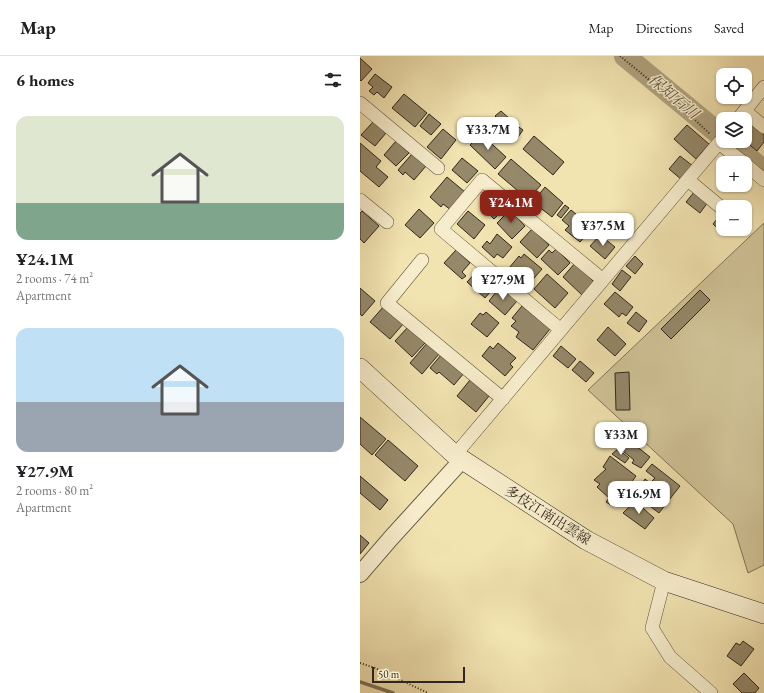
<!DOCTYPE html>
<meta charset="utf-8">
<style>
body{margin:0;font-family:"EB Garamond","Noto Serif JP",serif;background:#f2f2f2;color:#202124;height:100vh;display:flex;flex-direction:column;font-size:15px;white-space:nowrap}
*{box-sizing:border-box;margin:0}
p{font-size:13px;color:#757577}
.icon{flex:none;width:22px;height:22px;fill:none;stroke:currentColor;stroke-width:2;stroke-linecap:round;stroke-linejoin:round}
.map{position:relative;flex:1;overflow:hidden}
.panel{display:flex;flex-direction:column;background:#fff;width:360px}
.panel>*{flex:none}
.controls{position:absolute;left:356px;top:12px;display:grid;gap:8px}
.controls a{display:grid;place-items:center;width:36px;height:36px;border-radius:8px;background:#fff;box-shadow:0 1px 3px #0004;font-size:20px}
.scale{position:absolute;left:12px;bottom:10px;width:93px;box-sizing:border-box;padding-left:4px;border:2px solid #30261d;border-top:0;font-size:11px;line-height:14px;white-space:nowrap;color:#30261d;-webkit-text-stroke:3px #f7edcc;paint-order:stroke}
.price{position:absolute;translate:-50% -34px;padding:0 9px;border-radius:8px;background:#fff;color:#222;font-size:13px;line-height:26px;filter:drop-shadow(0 1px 2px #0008)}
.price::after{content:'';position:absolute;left:50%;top:24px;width:12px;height:9px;margin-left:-6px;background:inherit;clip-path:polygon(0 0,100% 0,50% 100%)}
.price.on{background:#8f2418;color:#fff}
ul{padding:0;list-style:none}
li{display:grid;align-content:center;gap:8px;height:212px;padding:0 16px}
li span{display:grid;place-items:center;height:124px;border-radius:12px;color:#555}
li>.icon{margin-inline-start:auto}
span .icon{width:72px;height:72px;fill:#fffc;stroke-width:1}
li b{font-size:17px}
h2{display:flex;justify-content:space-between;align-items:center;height:48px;padding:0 16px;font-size:17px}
header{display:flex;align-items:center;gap:24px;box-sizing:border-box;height:56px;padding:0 20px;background:#fff;border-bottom:1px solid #e0e0e0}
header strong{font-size:19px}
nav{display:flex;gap:22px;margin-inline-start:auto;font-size:14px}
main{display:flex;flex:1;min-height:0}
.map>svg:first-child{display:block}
</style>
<header>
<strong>Map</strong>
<nav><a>Map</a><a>Directions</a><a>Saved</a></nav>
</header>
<main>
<section class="panel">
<h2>6 homes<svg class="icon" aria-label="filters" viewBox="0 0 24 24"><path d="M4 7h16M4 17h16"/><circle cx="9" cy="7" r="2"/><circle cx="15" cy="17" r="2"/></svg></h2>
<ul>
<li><span style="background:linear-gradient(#dfe7d0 70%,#7fa58c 0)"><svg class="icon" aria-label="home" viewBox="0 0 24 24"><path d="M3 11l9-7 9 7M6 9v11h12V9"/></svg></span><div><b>¥24.1M</b><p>2 rooms · 74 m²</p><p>Apartment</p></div></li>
<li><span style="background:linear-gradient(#bfe0f5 60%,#9aa5b1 0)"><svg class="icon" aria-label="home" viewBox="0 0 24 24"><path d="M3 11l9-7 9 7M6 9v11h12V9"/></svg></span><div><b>¥27.9M</b><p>2 rooms · 80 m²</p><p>Apartment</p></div></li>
</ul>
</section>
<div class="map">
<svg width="404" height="637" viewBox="0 0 404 637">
<rect width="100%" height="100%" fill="#f2e4b1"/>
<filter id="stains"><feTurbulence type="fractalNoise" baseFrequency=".005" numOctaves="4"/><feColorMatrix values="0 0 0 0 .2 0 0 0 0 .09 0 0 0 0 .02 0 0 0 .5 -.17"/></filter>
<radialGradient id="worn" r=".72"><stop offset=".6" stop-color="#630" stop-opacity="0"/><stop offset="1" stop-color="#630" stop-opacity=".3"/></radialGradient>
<path fill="#d1c498" stroke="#80755a" d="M404,167V509L388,517L373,468L228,334Z"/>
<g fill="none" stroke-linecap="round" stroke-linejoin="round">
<path stroke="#7d7158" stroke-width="3.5" d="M0,626L33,637"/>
<path stroke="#b0a37f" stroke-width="22" d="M265,0L363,81
M368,85L404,115"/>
</g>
<path fill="#95896a" stroke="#30261d" d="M0,2L12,13L1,25L0,24Z
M15,18L32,31L24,42L17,36L14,39L9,35L13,31L8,27Z
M44,38L67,57L55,71L32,52Z
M141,55L151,64L146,70L135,60Z
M69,58L81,68L71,79L60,70Z
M131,65L139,71L134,79L126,73Z
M13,66L26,77L15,90L1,79Z
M389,67L404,79V86L397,95L385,85V72Z
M156,69L163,74L158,81L151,76Z
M327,69L349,88L336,103L314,83Z
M83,73L96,84L81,103L67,91Z
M121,78L146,101L135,113L110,89Z
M174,80L204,106L193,119L163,93Z
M36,85L49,97L36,110L24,99Z
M0,87L21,105L16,111L28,121L19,131L0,115Z
M52,98L66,110L54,124L45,116L43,119L38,114Z
M320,100L333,110L322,124L309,113Z
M102,102L118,115L107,127L92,114Z
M151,103L181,129L171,140L167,136L164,140L138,118Z
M87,121L105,136L91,154L83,148L81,151L70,141Z
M185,131L203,147L192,161L173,146Z
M335,135L348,146L340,157L326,146Z
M131,138L146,151L134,163L120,149Z
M205,149L209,152L201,162L197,159Z
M59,153L74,167L60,182L45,169Z
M150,154L165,170L152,183L137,167Z
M211,154L233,172L220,186L205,174L209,170L202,164Z
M2,155L19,170L4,187L0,183V157Z
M108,155L125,169L114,183L97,168Z
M362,157L363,173H369L364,178L353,168Z
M172,173L189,189L177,202L160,186Z
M137,178L152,191L143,202L137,198L134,202L122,191L127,185L130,188Z
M240,179L255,191L245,203L230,190Z
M196,193L210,207L198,219L181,203L189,194L192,197Z
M96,194L110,207L102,216L106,220L102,223L84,207Z
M164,198L182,213L168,229L149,212L159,200L161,202Z
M275,200L283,208L275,218L266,210Z
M215,207L234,226L222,239L203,221Z
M120,212L137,228L125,242L107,226Z
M262,214L271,221L260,235L252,228Z
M187,218L208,237L195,252L174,233Z
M140,231L157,245L145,259L129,245Z
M0,232L15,245L2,260L0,258Z
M340,234L350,244L311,283L301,273Z
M255,236L273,251L266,260L262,257L259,261L244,248Z
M24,250L44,267L30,283L10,266Z
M162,250L190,273L173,294L156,281L159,276L151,270L156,265L152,262Z
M126,256L139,267L127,281L111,268L120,257L123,259Z
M276,256L287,265L279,276L267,267Z
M48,271L65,287L52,301L35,285Z
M248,271L266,288L255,300L237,284Z
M68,286L80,297L62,318L50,307Z
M138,287L156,302L150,308L153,311L145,320L122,300L130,290L133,293Z
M201,290L216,303L208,312L193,300Z
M82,298L104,317L94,329L79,316L77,318L70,312Z
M220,305L234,317L226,326L212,314Z
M269,316L270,354H256L255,317Z
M110,324L129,340L116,356L97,340Z
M0,361L26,383L12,399L0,388Z
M266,382L290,401L281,412L272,407L274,404L258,391Z
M28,384L58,410L45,425L15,399Z
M258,393L269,402L265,407L252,398Z
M250,400L276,420L264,437L267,439L259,448L257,446L254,451L246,446L249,442L237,431L240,428L234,424L246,413L243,411Z
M292,408L320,430L299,457L274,438L285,423L290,427L295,422L286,415Z
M0,420L28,444L20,454L0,437Z
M275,445L294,462L285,473L263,457Z
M0,479L9,487L0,498Z
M383,585L394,593L381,610L367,600L376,587L380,589Z
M384,617L399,632L395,637H382L373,628Z"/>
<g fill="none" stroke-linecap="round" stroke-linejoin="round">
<defs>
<path id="minor" d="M0,47L78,112
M385,55L404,71
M378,63L404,31
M359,87L384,107
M385,108L404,124
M328,124L363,153
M0,144L27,166
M62,204L27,247L143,343
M201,274L81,173L122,124L243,224
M95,399L363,82
M304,525L292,572L310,601L351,637"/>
<path id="tertiary" d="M0,518L31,482L102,404"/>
<path id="secondary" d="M0,312L95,399L226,484L304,525L404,558"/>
</defs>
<use href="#minor" stroke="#605642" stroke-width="14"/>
<use href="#tertiary" stroke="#605642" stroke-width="18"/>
<use href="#secondary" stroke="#30261d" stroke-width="20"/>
<path stroke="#30261d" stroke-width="2" stroke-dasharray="1 2" stroke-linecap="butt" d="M260,0L315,45L350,78
M0,607L15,612L68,637"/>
<use href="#minor" stroke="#f7edcc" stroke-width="13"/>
<use href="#tertiary" stroke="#f7edcc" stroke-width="16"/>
<use href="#secondary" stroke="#f7edcc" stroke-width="19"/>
</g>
<g text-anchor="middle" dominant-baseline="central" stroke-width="3" stroke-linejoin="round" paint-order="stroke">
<g font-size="14" fill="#30261d" stroke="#f7edcc">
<text transform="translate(188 459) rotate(32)">多伎江南出雲線</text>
</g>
<g font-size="15" font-style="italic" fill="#5d523f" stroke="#f7edcc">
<text transform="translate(314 40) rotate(40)">保知石川</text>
</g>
</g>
<rect width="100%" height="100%" filter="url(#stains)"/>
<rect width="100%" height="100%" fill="url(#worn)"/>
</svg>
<div class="controls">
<a><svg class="icon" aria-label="locate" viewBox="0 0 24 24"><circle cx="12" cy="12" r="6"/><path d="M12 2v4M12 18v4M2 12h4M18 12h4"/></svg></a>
<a><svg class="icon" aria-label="layers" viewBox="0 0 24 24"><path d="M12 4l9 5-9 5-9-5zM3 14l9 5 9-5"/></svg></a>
<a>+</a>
<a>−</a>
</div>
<div class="scale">50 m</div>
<b class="price" style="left:128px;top:95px">¥33.7M</b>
<b class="price on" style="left:151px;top:168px">¥24.1M</b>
<b class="price" style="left:243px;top:191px">¥37.5M</b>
<b class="price" style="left:143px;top:245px">¥27.9M</b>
<b class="price" style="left:261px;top:400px">¥33M</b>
<b class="price" style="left:279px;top:459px">¥16.9M</b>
</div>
</main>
